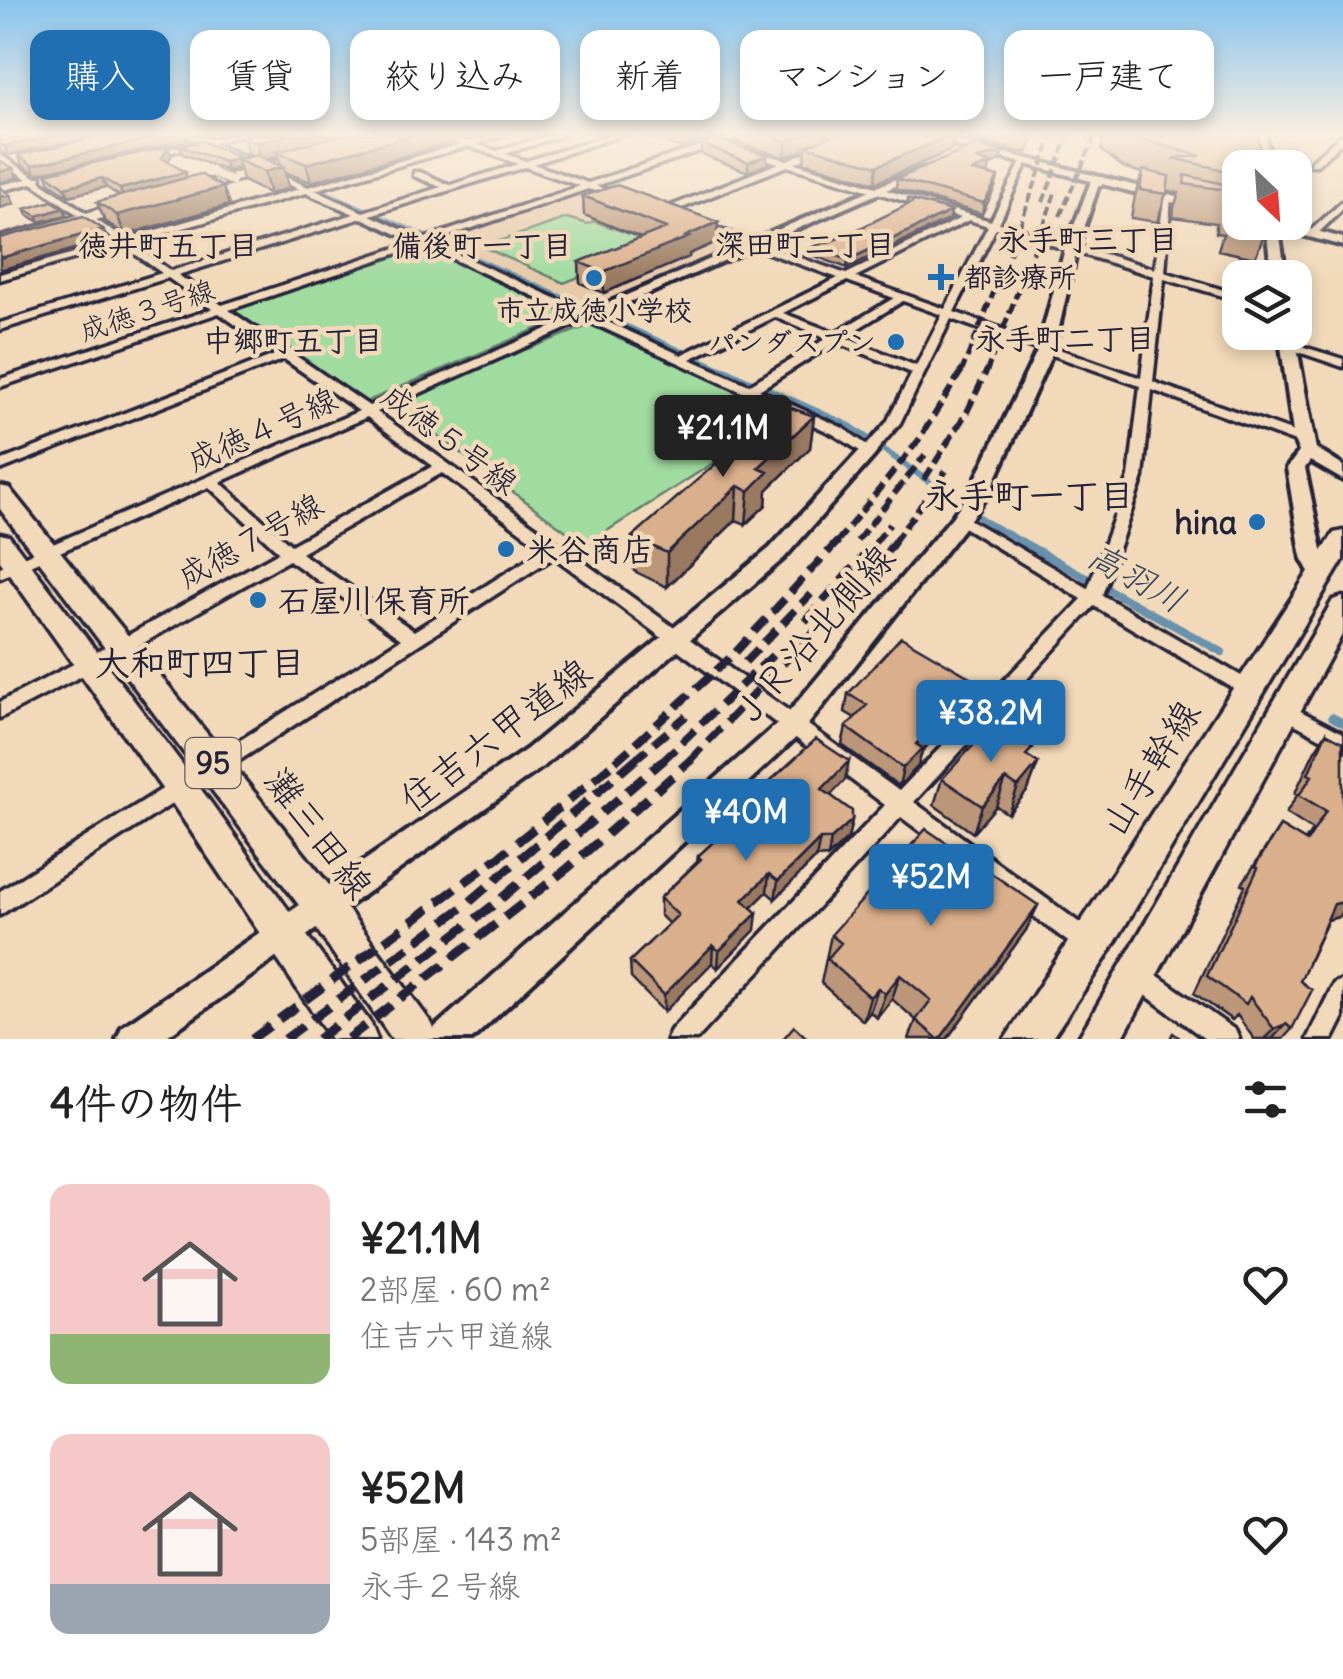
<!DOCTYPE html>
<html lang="ja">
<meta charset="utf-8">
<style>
body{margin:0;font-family:Delius,"Klee One",sans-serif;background:#f6f6f6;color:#222;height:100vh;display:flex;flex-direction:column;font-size:38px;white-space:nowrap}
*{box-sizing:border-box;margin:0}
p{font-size:32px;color:#767676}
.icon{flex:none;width:55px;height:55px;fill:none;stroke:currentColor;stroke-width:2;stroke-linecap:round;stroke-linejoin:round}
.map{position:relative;height:1039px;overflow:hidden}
.sheet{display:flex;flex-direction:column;background:#fff;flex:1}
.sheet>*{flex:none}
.hud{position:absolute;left:30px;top:30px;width:1285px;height:90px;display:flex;gap:20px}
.needle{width:65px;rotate:155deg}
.tools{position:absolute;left:1222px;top:150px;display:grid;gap:20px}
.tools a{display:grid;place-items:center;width:90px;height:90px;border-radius:20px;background:#fff;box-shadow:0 5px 15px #0003;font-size:50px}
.price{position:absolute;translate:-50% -85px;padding:0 22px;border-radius:10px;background:#1f6fb2;color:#fff;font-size:32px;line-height:65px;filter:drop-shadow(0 2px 5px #0008)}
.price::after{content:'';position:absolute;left:50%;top:60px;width:30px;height:22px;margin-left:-15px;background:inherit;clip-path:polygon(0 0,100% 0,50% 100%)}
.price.current{background:#222;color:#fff}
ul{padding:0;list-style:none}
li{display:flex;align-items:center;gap:30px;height:250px;padding:0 50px}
li span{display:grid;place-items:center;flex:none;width:280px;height:200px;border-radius:20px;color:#555}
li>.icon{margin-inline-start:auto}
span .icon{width:120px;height:120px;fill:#fffc;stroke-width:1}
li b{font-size:42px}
h2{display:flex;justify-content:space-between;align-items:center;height:120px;padding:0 50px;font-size:42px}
.tag{padding:0 35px;border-radius:20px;background:#fff;box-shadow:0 5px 15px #0003;font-size:35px;line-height:90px}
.tag.current{background:#1f6fb2;color:#fff}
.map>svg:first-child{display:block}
</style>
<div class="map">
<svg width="1343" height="1039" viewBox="0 0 1343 1039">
<rect width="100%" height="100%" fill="#f1d9b9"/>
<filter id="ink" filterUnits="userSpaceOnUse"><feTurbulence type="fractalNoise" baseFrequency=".01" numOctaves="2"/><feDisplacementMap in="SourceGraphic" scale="20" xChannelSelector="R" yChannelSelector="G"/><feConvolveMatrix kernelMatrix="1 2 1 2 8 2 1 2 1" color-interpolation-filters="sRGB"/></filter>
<g filter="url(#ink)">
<path fill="#e6c9a9" d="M588,191L739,246L594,311L438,241Z"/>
<path fill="#a0dba0" stroke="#617e6e" stroke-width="2.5" d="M567,218L588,224L594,221L660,245L564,283L483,247Z
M422,246L568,313L567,316L366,402L228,311Z
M590,325L790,414L585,545L390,401Z"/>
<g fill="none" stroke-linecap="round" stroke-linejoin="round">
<path stroke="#6791ac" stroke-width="4" d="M198,134L256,158
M282,172L433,239"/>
<path stroke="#6791ac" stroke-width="5" d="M427,237L731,373"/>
<path stroke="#6791ac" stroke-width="6" d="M725,370L850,426L986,522L1024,543"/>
<path stroke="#6791ac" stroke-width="8" d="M1020,541L1222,652
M1332,717L1343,723"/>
<defs>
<path id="minor" d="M184,134C194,134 201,139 210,139C222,139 233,134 246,134L213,143L260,165L253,167L205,145L153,156L149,154L198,142Z
M437,134C449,134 461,141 472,141C484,140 494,134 507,134L476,144L497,151L554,134H566L505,154L526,161L614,134H626L533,164L588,183L708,143L681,134C694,134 707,141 718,140C728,139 735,134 746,134L724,143L731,144V148L717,145L596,186L619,194V198L588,189L431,242L681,355L838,278L696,227V223H702L846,274L961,218L787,166L667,214H661V210L779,163L747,154V150L787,160L853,134H864L795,163L991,221L1021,162L1028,160L999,223L1155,269L1164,198L1171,196L1165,272L1240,295V301L1164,279L1153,382L1308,437L1310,440L1308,443H1298L1152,390L1143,477L1102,595L1255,684L1258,689L1255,694L1249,696L1243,694L1094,606L914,802L1099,937L1103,945L1099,953L1091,957L1083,953L901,817L697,1039H667L671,1030L885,805L554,557L0,915V891L401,639L289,560L126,653L0,718V702L114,643L279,552L209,487L0,578V567L359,411L284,359L0,470V461L277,354L219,313L0,387V379L212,309L168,278L0,330V323L162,273L122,245L0,280V274L116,241L32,183L0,191V185L27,179L0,161V155L35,177H41L40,181L124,239L299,189L267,175V171H273L308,187L461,144ZM468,146L518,164L450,185L420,172H414V176L441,187L363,212L315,190ZM525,167L580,186L423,239L370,215ZM306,193L354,214L171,271L131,243ZM362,218L414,242L222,305L178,275ZM969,220L988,226L945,309L855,277ZM996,228L1154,276L1141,378L954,312ZM422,245L577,316L369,406L229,310ZM847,281L894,298L835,333L783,313ZM903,301L942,315L916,366L844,337ZM775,317L827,338L749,385L690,359ZM951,319L1140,386L1129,477L1088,588L965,517L960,515L952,520L1082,599L899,791L377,412L586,320L833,434L868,456L873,455L900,423ZM836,342L912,373L887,422L867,445L843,428L759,390ZM367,417L433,466L291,545L220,482ZM442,473L544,549L414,631L301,553Z
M1340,136H1343V142L1317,165H1311V161Z
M1343,201V209L1315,236H1309V232Z
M1288,342L1343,359V367L1284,347V343Z
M1285,703L1343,733V750L1278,715L1276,710L1278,705Z
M1136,962L1144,966L1235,1030L1239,1039H1205L1128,982L1124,974L1128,966Z
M1343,980V1019L1333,1039H1307L1334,983Z"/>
<path id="tertiary" d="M912,134H929L1240,212V220L1102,184L1098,187L1077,249L1054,349L991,489L967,524L802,732L472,1039H430L435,1027L784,718L953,516L971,489L1038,349L1065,249L1091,181Z
M1256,134H1266L1269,168H1259Z
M921,168L925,169V173L588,320H578L576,317Z
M1261,222H1283L1343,238V246L1279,229L1286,278H1272L1266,226Z
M1279,332H1294L1316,449L1343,466V480L1310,461L1305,468L1324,559L1332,574L1321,581L1313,579L1302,559L1287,468L1299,452L1294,440Z
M868,447L874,448L877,452L874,456L784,558L545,765L163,1039H117L122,1027L527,749L770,548L862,448Z"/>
<path id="primary" d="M0,486L9,488L337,895L432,1024L438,1039H392L311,921L0,509Z
M1343,531V560L1105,959L1051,1039H1005L1334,533Z
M0,534L9,536L192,777L371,1024L377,1039H331L168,797L0,561Z
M1343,597V633L1122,1039H1078L1333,600Z"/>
<path id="trunk" d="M276,161L283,165L281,168L182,196L174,191Z
M136,199L144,204L142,207L0,247V237Z"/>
</defs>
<use href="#minor" stroke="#22223b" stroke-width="7"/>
<use href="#tertiary" stroke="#22223b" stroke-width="8"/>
<use href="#primary" stroke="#22223b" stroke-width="7"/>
<use href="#trunk" stroke="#22223b" stroke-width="7"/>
<use href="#minor" fill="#f1d9b9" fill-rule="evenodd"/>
<use href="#tertiary" fill="#f1d9b9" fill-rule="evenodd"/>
<use href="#primary" fill="#f1d9b9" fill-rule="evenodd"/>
<use href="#trunk" fill="#f1d9b9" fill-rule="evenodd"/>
<path stroke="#22223b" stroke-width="4" stroke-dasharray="9 4" stroke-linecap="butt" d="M1043,202L1069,134
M1060,216L1096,134
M1015,239L1053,134
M1039,239L1056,190"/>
<path stroke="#22223b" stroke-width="5" stroke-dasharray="11 5" stroke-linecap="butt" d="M961,373L1016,237
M986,373L1039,237"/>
<path stroke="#22223b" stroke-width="6" stroke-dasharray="14 6" stroke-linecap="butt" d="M924,480L967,412L987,370
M857,541L925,455
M836,543L918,441L962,370
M875,543L890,524
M893,543L946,471"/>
<path stroke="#22223b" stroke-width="8" stroke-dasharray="18 9" stroke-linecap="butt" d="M887,552L895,541
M805,621L877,541
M745,662L811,594
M616,761L732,656L838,541
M633,761L686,716
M662,761L774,654
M689,761L858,586"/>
<path stroke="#22223b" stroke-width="9" stroke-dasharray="22 11" stroke-linecap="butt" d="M252,1039L499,857L619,759
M285,1039L466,905L636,759
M318,1039L496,903L665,759
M348,1039L568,868L692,759"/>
<defs>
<path id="pedestrian-bridge" d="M213,173L232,181"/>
</defs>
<use href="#pedestrian-bridge" stroke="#22223b" stroke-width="11" stroke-linecap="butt"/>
<use href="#pedestrian-bridge" stroke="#f1d9b9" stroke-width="8"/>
</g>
<path fill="#bb9678" stroke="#22223b" stroke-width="2.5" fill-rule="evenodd" d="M0,134L8,155L0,152Z
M111,134H185L187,140L36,174L22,164L18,155Z
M639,134H696V143L682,148Z
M735,134H1035L1027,153L955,136L952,150L875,183L804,162L806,149L785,157L735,142Z
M1105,134H1258L1240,168V222H1269L1255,258L1218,250L1223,234L1216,233V223L1173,217L1174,207L1179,193L1167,190L1157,222L1131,218L1135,196L1142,173L1123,167L1101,150Z
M243,137L450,143L311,182L285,172L289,188L270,194L243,181L239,167L227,171L183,154L180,146L240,159L252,156L248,154ZM278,156L280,165L266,160Z
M701,144L767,164L748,172L701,154Z
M168,147L171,156L168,162L187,177L229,205L125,235L105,221L97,202L119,196L106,187L69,196L50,183L46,173Z
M1002,152L1000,161L990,165L988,173L986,174L998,177L995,187L982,214L896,189L897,179Z
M583,196L717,242L689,254V257L604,293L580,283L579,262L641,238L584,215Z
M908,199L951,211L950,219L847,268L812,255L813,247L842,237L907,205Z
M64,208L67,215L40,222L28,215L25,209Z
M814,416L810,448L767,490L766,505L746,524L736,520L667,587L634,571L632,537Z
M978,682L972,700L922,751L918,766L899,786L842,745L846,727L855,718L845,712L848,694Z
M1326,733L1338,917L1328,920L1300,981L1292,1029L1283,1039H1254L1237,1015L1232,1020L1194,993L1245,886L1242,884L1280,826L1305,841L1312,830L1286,813L1298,794L1295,793L1314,752Z
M1029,757L1038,763L1028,790L1008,814L996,806L973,833L934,805L942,779Z
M845,780L831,795L852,820L848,838L828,857L816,858L775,899L767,892L751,907L755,930L718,968L712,963L664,1012L631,978L630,961L669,924L660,915V898L697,862L698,856L718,838V833L756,799V794Z
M1038,905L1026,930L947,1039H909L916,1020L892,999L877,1018L870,1012L863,1021L821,983L831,935Z"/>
<path fill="#997a61" stroke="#22223b" stroke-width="2.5" d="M61,134H104L8,155L5,146Z
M171,134H185L187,140L36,174L32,165Z
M291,134H359L277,152L278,156L261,161L257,143Z
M417,134H448L450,143L311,182L306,164Z
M682,134H696V143L682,148Z
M804,134H843L806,146V149L785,157L786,141Z
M955,134L952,150L875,183L877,166Z
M168,147L171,156L165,168L162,158Z
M1002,152L1000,161L990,165L988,173L971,181L977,159Z
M767,155V164L748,172V162Z
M240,158L237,160L239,167L227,171L224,162Z
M283,167L289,188L270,194L264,172Z
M13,168L17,177L0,183V172Z
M185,172L188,181L123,199L120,189Z
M998,177L995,187L982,214L984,203Z
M102,178L106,187L69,196L65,187Z
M223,187L229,205L125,235L117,215Z
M10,195L14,204L0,208V197Z
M64,208L67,215L40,222L37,216Z
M951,211L950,219L847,268L848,260Z
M718,222L717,242L689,254V257L604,293L603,272Z
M103,229L107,240L0,270V258Z
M814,416L810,448L767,490L766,505L746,524L749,491L758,468Z
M738,486L736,520L667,587V553Z
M978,682L972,700L922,751L918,766L899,786L903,768L916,744Z
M849,761L845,780L819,807L822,789Z
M1038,763L1028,790L1008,814L1018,787Z
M1006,779L996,806L973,833L982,806Z
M852,820L848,838L828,857L831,839Z
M820,839L816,858L775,899L778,881Z
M769,874L767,892L741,918L743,900Z
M1343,902V911L1338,917L1319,922L1334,904Z
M1038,905L1026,930L947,1039H940Z
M757,913L755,930L718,968L719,951Z
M713,945L712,963L664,1012V995Z
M900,975L892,999L877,1018L885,994Z
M878,988L870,1012L863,1021L870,997Z
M1286,1024L1272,1039H1264L1274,1029Z"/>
<path fill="#daaf8b" stroke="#22223b" stroke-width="2.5" d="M0,134H61L5,146L0,144Z
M111,134H171L32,165L18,155Z
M253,134H291L257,143L243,137Z
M344,134H417L306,164L277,152Z
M762,134H804L786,141Z
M836,134H954L877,166L806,146Z
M1128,134H1258L1262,168H1240V174L1173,158L1201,156L1132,137Z
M716,139L767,155L748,162L701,144Z
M202,141L240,158L224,162L180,146Z
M976,145L1002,152L977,159L990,163L973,171L998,177L984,203L897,179Z
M168,147L162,158L185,172L120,189L102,178L65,187L46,173Z
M256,155L283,167L264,172L237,160Z
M0,161L13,168L0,172Z
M1143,170L1169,176L1167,194L1140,190Z
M200,174L223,187L117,215L97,202Z
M1185,175L1240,188V218L1231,216L1236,200L1228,199V190L1184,184Z
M617,185L718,222L686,236L689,237L603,272L579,262L666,228L583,196Z
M0,187L10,195L0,197Z
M908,199L951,211L848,260L813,247L842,237L915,201Z
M52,201L64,208L37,216L25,209Z
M83,216L103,229L0,258V238Z
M783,405L814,416L758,468L768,472L749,491L738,486L667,553L632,537Z
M901,637L978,682L916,744L922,748L903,768L846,727L867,705L848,694Z
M994,723L1033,748L1026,755L1038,763L1018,787L1006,779L982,806L942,779Z
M1326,733L1343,742V902L1334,904L1300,981L1312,990L1292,1029L1286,1024L1274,1029L1250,997L1246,1004L1207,976L1258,868L1255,866L1280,826L1307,842L1326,811L1299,795L1312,776L1308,774Z
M816,739L849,761L822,789L852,811V820L831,839H820L778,881L769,874L743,900L757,913L719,951L713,945L664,995L630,961L678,915L660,898L701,859L698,856L721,835L718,833L759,796L756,794Z
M926,829L1038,905L940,1039H938L916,1020L931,1000L900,975L885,994L878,988L870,997L827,959L841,943L831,935Z
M794,1026L808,1039H783Z
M1173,1033L1181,1039H1170Z"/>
</g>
<linearGradient id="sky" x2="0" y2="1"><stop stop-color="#87c4ee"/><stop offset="0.48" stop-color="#f9eee0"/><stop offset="1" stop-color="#f9eee0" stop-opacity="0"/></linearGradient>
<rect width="1343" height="279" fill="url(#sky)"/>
<g fill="#1f6fb2" stroke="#f1d9b9" stroke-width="4">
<path d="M936 262h10v10h10v10h-10v10h-10v-10h-10v-10h10z"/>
<circle cx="594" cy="278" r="10"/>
<circle cx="896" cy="342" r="10"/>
<circle cx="1257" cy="522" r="10"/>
<circle cx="506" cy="549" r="10"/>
<circle cx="258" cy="600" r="10"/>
</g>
<g text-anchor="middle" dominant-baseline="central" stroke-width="9" stroke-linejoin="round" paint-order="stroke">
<g font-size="28" font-weight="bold" fill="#22223b" stroke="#f1d9b9" text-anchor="start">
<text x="964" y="277">都診療所</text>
<text x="594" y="310" text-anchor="middle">市立成徳小学校</text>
<text x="876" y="342" text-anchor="end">パンダスプン</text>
</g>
<g font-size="28" fill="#22223b" stroke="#f1d9b9">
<text transform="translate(147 310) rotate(-18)">成徳３号線</text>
</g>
<g font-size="30" font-weight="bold" fill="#22223b" stroke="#f1d9b9">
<text x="1088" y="239">永手町三丁目</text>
<text x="805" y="244">深田町二丁目</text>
<text x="168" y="245">徳井町五丁目</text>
<text x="482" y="245">備後町一丁目</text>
<text x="1065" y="338">永手町二丁目</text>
<text x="293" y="340">中郷町五丁目</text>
</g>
<rect fill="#f1d9b9" stroke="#605961" stroke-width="2.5" x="185.5" y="738" width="55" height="50" rx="8"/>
<g font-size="30" font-weight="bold" fill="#22223b">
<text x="213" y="763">95</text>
</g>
<g font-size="32" fill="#22223b" stroke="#f1d9b9">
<text transform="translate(262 429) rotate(-24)">成徳４号線</text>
<text transform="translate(450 439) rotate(37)">成徳５号線</text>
<text transform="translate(250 540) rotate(-29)">成徳７号線</text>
</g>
<g font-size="32" font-weight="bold" fill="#22223b" stroke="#f1d9b9" text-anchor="start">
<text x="1237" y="522" text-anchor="end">hina</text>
<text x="526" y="549">米谷商店</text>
<text x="278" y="600">石屋川保育所</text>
</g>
<g font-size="35" font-weight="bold" fill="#22223b" stroke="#f1d9b9">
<text x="1029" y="495">永手町一丁目</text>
<text x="200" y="662">大和町四丁目</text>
</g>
<g font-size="35" font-style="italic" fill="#394761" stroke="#f1d9b9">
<text transform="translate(1137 577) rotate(29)">高羽川</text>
</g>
<g font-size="38" fill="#22223b" stroke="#f1d9b9">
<text transform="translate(812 636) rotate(-49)">ＪＲ沿北側線</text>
<text transform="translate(495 735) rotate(-37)">住吉六甲道線</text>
<text transform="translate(1150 768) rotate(-58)">山手幹線</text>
<text transform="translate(319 833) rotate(53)">灘三田線</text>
</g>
</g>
</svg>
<div class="tools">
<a><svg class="needle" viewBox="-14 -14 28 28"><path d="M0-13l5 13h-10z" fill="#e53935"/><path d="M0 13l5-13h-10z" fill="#767676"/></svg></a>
<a><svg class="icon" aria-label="layers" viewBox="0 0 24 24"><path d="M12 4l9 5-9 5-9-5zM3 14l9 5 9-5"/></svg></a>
</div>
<b class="price current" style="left:723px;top:480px">¥21.1M</b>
<b class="price" style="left:991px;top:765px">¥38.2M</b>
<b class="price" style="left:746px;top:864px">¥40M</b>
<b class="price" style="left:931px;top:929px">¥52M</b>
<div class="hud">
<a class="tag current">購入</a>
<a class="tag">賃貸</a>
<a class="tag">絞り込み</a>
<a class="tag">新着</a>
<a class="tag">マンション</a>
<a class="tag">一戸建て</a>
</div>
</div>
<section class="sheet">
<h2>4件の物件<svg class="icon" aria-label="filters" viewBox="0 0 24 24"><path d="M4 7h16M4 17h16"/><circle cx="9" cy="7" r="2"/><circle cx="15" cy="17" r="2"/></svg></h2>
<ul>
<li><span style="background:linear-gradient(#f6c9c9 75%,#8fb573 0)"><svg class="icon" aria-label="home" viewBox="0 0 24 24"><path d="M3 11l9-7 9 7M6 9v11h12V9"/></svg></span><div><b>¥21.1M</b><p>2部屋 · 60 m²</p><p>住吉六甲道線</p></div><svg class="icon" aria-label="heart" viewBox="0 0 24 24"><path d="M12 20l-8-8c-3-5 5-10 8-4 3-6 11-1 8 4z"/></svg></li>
<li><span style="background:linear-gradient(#f6c9c9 75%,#9aa5b1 0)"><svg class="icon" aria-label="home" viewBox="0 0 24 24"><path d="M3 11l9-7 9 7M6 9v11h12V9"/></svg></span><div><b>¥52M</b><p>5部屋 · 143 m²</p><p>永手２号線</p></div><svg class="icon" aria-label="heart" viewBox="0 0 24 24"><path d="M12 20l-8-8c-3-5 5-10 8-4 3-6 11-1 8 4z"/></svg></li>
</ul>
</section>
